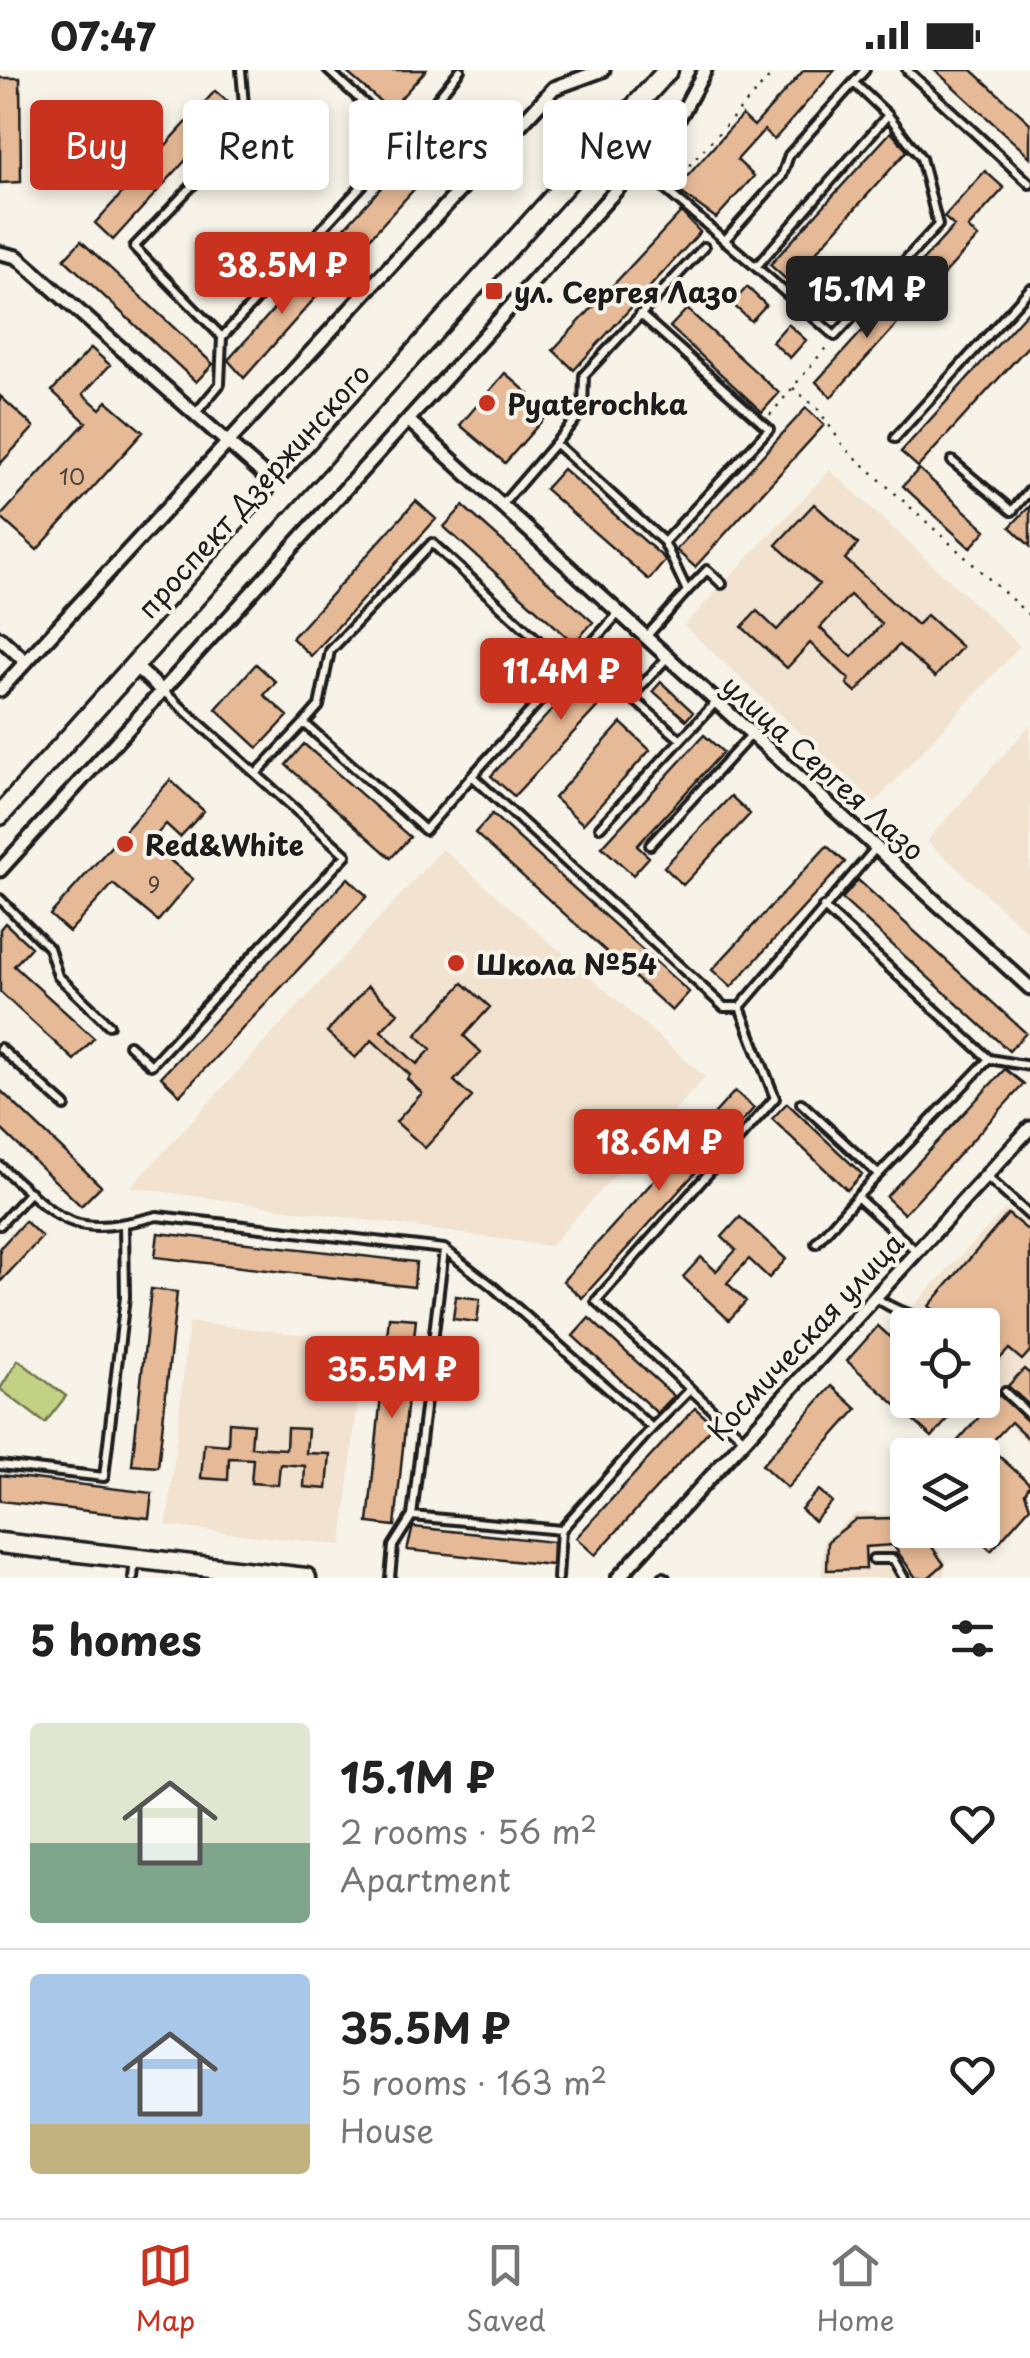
<!DOCTYPE html>
<meta charset="utf-8">
<style>
body{margin:0;font-family:"Playpen Sans",sans-serif;background:#f2f2f2;color:#222;height:100vh;display:flex;flex-direction:column;font-size:38px;white-space:nowrap}
*{box-sizing:border-box;margin:0}
p{font-size:32px;color:#767676}
.icon{flex:none;width:55px;height:55px;fill:none;stroke:currentColor;stroke-width:2;stroke-linecap:round;stroke-linejoin:round}
.map{position:relative;height:1508px;overflow:hidden}
.sheet{display:flex;flex-direction:column;background:#fff;flex:1}
.sheet>*{flex:none}
.guide{position:absolute;left:30px;top:30px;width:970px;height:90px;display:flex;gap:20px}
.fabs{position:absolute;left:890px;top:1238px;display:grid;gap:20px}
.fabs a{display:grid;place-items:center;width:110px;height:110px;border-radius:10px;background:#fff;box-shadow:0 5px 15px #0003;font-size:50px}
.price{position:absolute;translate:-50% -85px;padding:0 22px;border-radius:10px;background:#c8321e;color:#fff;font-size:32px;line-height:65px;filter:drop-shadow(0 2px 5px #0008)}
.price::after{content:'';position:absolute;left:50%;top:60px;width:30px;height:22px;margin-left:-15px;background:inherit;clip-path:polygon(0 0,100% 0,50% 100%)}
.price.current{background:#222;color:#fff}
ul{padding:0;list-style:none}
li{display:flex;align-items:center;gap:30px;height:250px;padding:0 30px}
li+li{border-top:2px solid #e0e0e0}
li span{display:grid;place-items:center;flex:none;width:280px;height:200px;border-radius:10px;color:#555}
li>.icon{margin-inline-start:auto}
span .icon{width:120px;height:120px;fill:#fffc;stroke-width:1}
li b{font-size:42px}
h2{display:flex;justify-content:space-between;align-items:center;height:120px;padding:0 30px;font-size:42px}
.tag{padding:0 35px;border-radius:10px;background:#fff;box-shadow:0 5px 15px #0003;font-size:35px;line-height:90px}
.tag.current{background:#c8321e;color:#fff}
.status{display:flex;justify-content:space-between;align-items:center;height:70px;padding:0 50px;background:#fff;direction:ltr}
.status svg{height:28px;fill:currentColor}
.tab-bar{display:flex;justify-content:space-around;align-items:center;height:140px;border-top:2px solid #e0e0e0;background:#fff;font-size:28px;color:#767676}
.tab-bar a{display:grid;justify-items:center;gap:5px}
.tab-bar .current{color:#c8321e}
.map>svg:first-child{display:block}
</style>
<div class="status"><b>07:47</b><svg viewBox="0 0 49 12"><path d="M0 12V9h3v3zM5 12V6h3v6zM10 12V3h3v9zM15 12V0h3v12zM26 1h20v11H26zM47 4h2v5h-2z"/></svg></div>
<div class="map">
<svg width="1030" height="1508" viewBox="0 0 1030 1508">
<rect width="100%" height="100%" fill="#f7f3e8"/>
<filter id="ink" filterUnits="userSpaceOnUse"><feTurbulence type="fractalNoise" baseFrequency=".01" numOctaves="2"/><feDisplacementMap in="SourceGraphic" scale="20" xChannelSelector="R" yChannelSelector="G"/><feConvolveMatrix kernelMatrix="1 2 1 2 8 2 1 2 1" color-interpolation-filters="sRGB"/></filter>
<g filter="url(#ink)">
<path fill="#f2e2d0" d="M830,400L1020,576L875,732L684,556Z
M1030,655V864L927,771Z
M443,779L705,1007L550,1176L131,1117Z
M1006,1138L1030,1156V1375L981,1330L982,1255H908L902,1248Z
M189,1252L364,1271L342,1475L167,1456Z
M856,1443L892,1445L907,1449L908,1460H924L947,1491L943,1508H822L824,1470Z"/>
<path fill="#c3d184" stroke="#707650" stroke-width="2.5" d="M18,1290L66,1326L45,1353L0,1319Z"/>
<path fill="#e7ba97" stroke="#1c1c1c" stroke-width="2.5" fill-rule="evenodd" d="M344,0H426L390,40Z
M804,0H835L774,70L764,60L737,90L754,106L716,148L676,119L742,45L754,56Z
M935,0H972L1030,53V87Z
M0,8H20L21,112L0,113Z
M215,21L234,37L113,170L95,153Z
M435,58L454,75L359,180L340,163Z
M891,62L907,81L789,212L770,195Z
M985,101L1004,118L968,158L978,167L935,214L917,197L954,156L944,147Z
M681,142L700,162L574,300L553,280Z
M81,171L213,294L196,312L64,189Z
M321,187L338,202L244,308L228,290Z
M903,216L919,230L831,327L816,312Z
M747,217L766,235L751,251L732,234Z
M687,239L779,323L762,342L670,257Z
M1030,239V274L918,397L901,382Z
M788,254L806,270L790,288L772,272Z
M91,278L110,295L83,324L100,339L107,331L143,362L37,480L0,447L86,352L52,321Z
M505,303L529,324L525,329L545,347L505,393L460,355Z
M0,326L34,357L0,394Z
M806,338L824,355L695,497L676,480Z
M563,399L664,488L665,491L649,510L545,419Z
M919,399L986,460L970,478L903,416Z
M416,431L436,449L311,586L292,568Z
M814,434L858,474L845,489L917,555L927,545L962,577L935,607L899,575L856,622L847,614L849,609L810,573L787,598L742,557L757,541L777,560L819,514L776,475ZM850,525L882,554L852,587L820,558Z
M463,436L593,552L574,573L444,457Z
M1030,436V476L1010,457Z
M607,580L630,602L514,726L491,706Z
M256,594L276,612L264,625L288,646L258,678L216,639Z
M661,612L693,642L686,650L653,621Z
M621,653L650,680L583,754L554,728Z
M704,665L723,682L637,776L649,787L633,805L602,777Z
M304,674L410,767L391,788L286,695Z
M170,710L204,741L180,767L166,754L149,773L193,809L158,851L113,814L69,862L50,845Z
M731,726L750,744L683,815L664,797Z
M492,744L689,922L672,941L475,763Z
M827,776L845,792L731,917L712,900Z
M348,808L367,826L180,1025L161,1007Z
M858,810L1026,963L1009,981L842,829Z
M5,853L31,877L14,896L94,968L74,990L0,922V859Z
M463,913L490,937L464,966L481,982L454,1011L472,1027L425,1078L396,1052L422,1023L407,1009L410,1005L372,970L355,988L327,962L368,916L398,943L381,961L417,994L431,979L416,965Z
M1005,999L1024,1014L904,1144L886,1127Z
M0,1020L101,1116L81,1136L0,1058Z
M735,1021L754,1038L582,1228L563,1211Z
M787,1033L862,1104L847,1120L772,1049Z
M1008,1144L1030,1162V1281L1022,1290L1009,1279L996,1293L982,1280V1255H952L929,1236Z
M740,1147L786,1189L769,1208L749,1189L727,1213L746,1231L729,1250L683,1207L701,1187L716,1201L736,1180L722,1167Z
M25,1151L42,1167L0,1212V1178Z
M158,1163L416,1192L414,1217L155,1187Z
M151,1219L177,1222L158,1397L132,1395Z
M456,1226L480,1229L477,1252L453,1249Z
M389,1247L416,1249L395,1456L368,1453Z
M589,1248L674,1326L657,1343L573,1266Z
M878,1256L908,1283V1330H965L932,1367L847,1291Z
M1024,1299L1030,1304V1336L1008,1316Z
M832,1316L857,1339L787,1418L762,1395Z
M999,1325L1030,1353V1370L1011,1352L988,1376L998,1385H945Z
M695,1338L714,1355L595,1485L576,1468Z
M229,1352L253,1354L251,1377L286,1379L287,1358L308,1359L306,1383L330,1384L327,1419L304,1417L305,1396L280,1394L278,1415L251,1413L253,1389L229,1388L228,1410L201,1408L204,1373L228,1375Z
M999,1386L1030,1414L1025,1423L1030,1437L991,1481L968,1460H982V1403Z
M0,1405L152,1423L149,1448L0,1431Z
M819,1420L832,1432L814,1451L801,1439Z
M892,1448L908,1453V1460H920L944,1494L928,1508H916L893,1475L865,1477L866,1499L827,1500L828,1471L856,1449Z
M413,1457L553,1472L552,1495L407,1480Z"/>
<g fill="none" stroke-linecap="round" stroke-linejoin="round">
<defs>
<path id="service" d="M907,0L1030,114
M854,13L888,45L756,197L835,266L938,155L921,88L888,45
M432,36L489,88
M404,70L460,0
M639,97L756,197
M724,171L782,106L789,85L865,0
M222,267L404,70L328,0
M195,344L220,314L222,267L134,177L246,59L241,0
M895,368L1030,219
M556,374L664,472L769,359L640,244
M952,391L1012,441L1030,420
M502,435L583,341L584,305L704,177
M687,521L707,500L722,514
M618,544L472,706L724,937H740L875,779
M645,568L687,521L664,472
M667,588L631,627L680,669
M163,621L256,704L304,653L425,760L472,706
M304,653L319,636L330,581L432,473L568,598
M600,757L715,633
M650,775L751,665
M0,829L49,878L58,906L109,955
M823,837L989,989L857,1127L916,1181
M740,937L775,1028L596,1231L744,1369
M129,975L151,995L346,785L256,704
M0,978L65,1036
M989,989L1030,996
M801,1033L878,1104
M0,1096C63,1152 69,1169 157,1146L444,1179L492,1216L652,1358L561,1460
M987,1107L1030,1146
M0,1155L30,1122
M816,1173L857,1127
M444,1180L412,1446L561,1460L558,1508
M876,1227C894,1243 913,1241 928,1255
M1005,1322L1030,1346
M652,1358L689,1321
M0,1395L104,1407L125,1227L124,1154
M873,1489H893L904,1508
M663,1507L665,1508
M133,1508L135,1489
M390,1508L393,1476L412,1446"/>
<path id="minor" d="M0,183L17,187L286,424
M408,350L1030,918
M0,568L26,592
M134,595L161,620
M0,620L554,18L603,0
M0,800L638,96L682,43L705,0
M618,1508L1030,1058"/>
<path id="secondary" d="M0,745L668,0
M0,1473L306,1508"/>
</defs>
<use href="#service" stroke="#1c1c1c" stroke-width="14"/>
<use href="#minor" stroke="#1c1c1c" stroke-width="19"/>
<use href="#secondary" stroke="#1c1c1c" stroke-width="25"/>
<path stroke="#1c1c1c" stroke-width="2.5" stroke-dasharray="2.5 8" stroke-linecap="butt" d="M675,111L776,0
M793,318L818,339L844,377L1030,546
M770,345L829,274"/>
<use href="#service" stroke="#f7f3e8" stroke-width="6"/>
<use href="#minor" stroke="#f7f3e8" stroke-width="11"/>
<use href="#secondary" stroke="#f7f3e8" stroke-width="18"/>
</g>
</g>
<g fill="#c8321e" stroke="#f7f3e8" stroke-width="4">
<rect x="484" y="211" width="20" height="20" rx="5"/>
<circle cx="487" cy="333" r="10"/>
<circle cx="125" cy="774" r="10"/>
<circle cx="456" cy="893" r="10"/>
</g>
<g text-anchor="middle" dominant-baseline="central" stroke-width="8" stroke-linejoin="round" paint-order="stroke">
<g font-size="22" fill="#4f443b">
<text x="72" y="405">10</text>
<text x="154" y="813">9</text>
</g>
<g font-size="28" font-weight="bold" fill="#1c1c1c" stroke="#f7f3e8" text-anchor="start">
<text x="514" y="221">ул. Сергея Лазо</text>
<text x="507" y="333">Pyaterochka</text>
<text x="145" y="774">Red&amp;White</text>
<text x="476" y="893">Школа №54</text>
</g>
<g font-size="28" fill="#1c1c1c" stroke="#f7f3e8">
<text transform="translate(253 420) rotate(-48)">проспект Дзержинского</text>
<text transform="translate(824 697) rotate(42)">улица Сергея Лазо</text>
<text transform="translate(805 1266) rotate(-47)">Космическая улица</text>
</g>
</g>
</svg>
<div class="fabs">
<a><svg class="icon" aria-label="locate" viewBox="0 0 24 24"><circle cx="12" cy="12" r="6"/><path d="M12 2v4M12 18v4M2 12h4M18 12h4"/></svg></a>
<a><svg class="icon" aria-label="layers" viewBox="0 0 24 24"><path d="M12 4l9 5-9 5-9-5zM3 14l9 5 9-5"/></svg></a>
</div>
<b class="price" style="left:282px;top:247px">38.5M ₽</b>
<b class="price current" style="left:867px;top:271px">15.1M ₽</b>
<b class="price" style="left:561px;top:653px">11.4M ₽</b>
<b class="price" style="left:659px;top:1124px">18.6M ₽</b>
<b class="price" style="left:392px;top:1351px">35.5M ₽</b>
<div class="guide">
<a class="tag current">Buy</a>
<a class="tag">Rent</a>
<a class="tag">Filters</a>
<a class="tag">New</a>
</div>
</div>
<section class="sheet">
<h2>5 homes<svg class="icon" aria-label="filters" viewBox="0 0 24 24"><path d="M4 7h16M4 17h16"/><circle cx="9" cy="7" r="2"/><circle cx="15" cy="17" r="2"/></svg></h2>
<ul>
<li><span style="background:linear-gradient(#dfe7d0 60%,#7fa58c 0)"><svg class="icon" aria-label="home" viewBox="0 0 24 24"><path d="M3 11l9-7 9 7M6 9v11h12V9"/></svg></span><div><b>15.1M ₽</b><p>2 rooms · 56 m²</p><p>Apartment</p></div><svg class="icon" aria-label="heart" viewBox="0 0 24 24"><path d="M12 20l-8-8c-3-5 5-10 8-4 3-6 11-1 8 4z"/></svg></li>
<li><span style="background:linear-gradient(#a9c7e8 75%,#c2b280 0)"><svg class="icon" aria-label="home" viewBox="0 0 24 24"><path d="M3 11l9-7 9 7M6 9v11h12V9"/></svg></span><div><b>35.5M ₽</b><p>5 rooms · 163 m²</p><p>House</p></div><svg class="icon" aria-label="heart" viewBox="0 0 24 24"><path d="M12 20l-8-8c-3-5 5-10 8-4 3-6 11-1 8 4z"/></svg></li>
</ul>
</section>
<nav class="tab-bar">
<a class="current"><svg class="icon" aria-label="map" viewBox="0 0 24 24"><path d="M3 6l6-2 6 2 6-2v14l-6 2-6-2-6 2zM9 4v14M15 6v14"/></svg>Map</a>
<a><svg class="icon" aria-label="saved" viewBox="0 0 24 24"><path d="M7 4h10v16l-5-4-5 4z"/></svg>Saved</a>
<a><svg class="icon" aria-label="home" viewBox="0 0 24 24"><path d="M3 11l9-7 9 7M6 9v11h12V9"/></svg>Home</a>
</nav>
